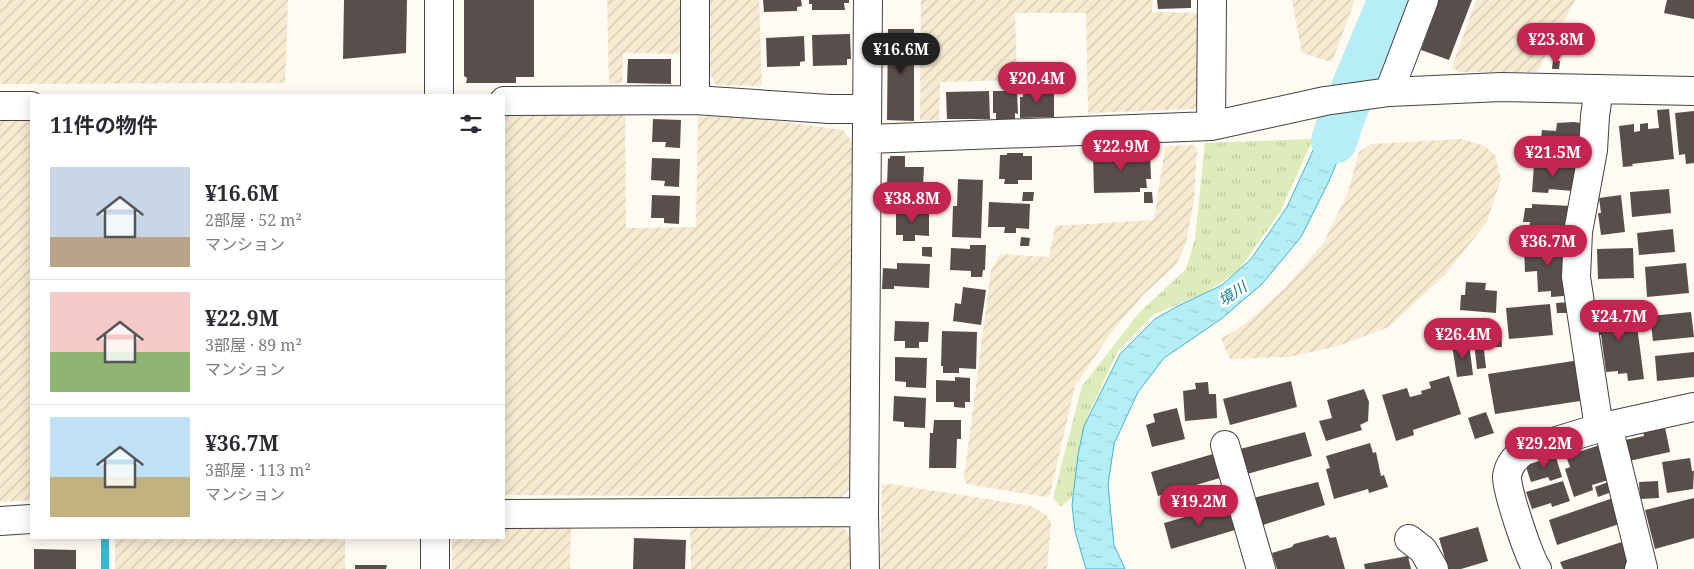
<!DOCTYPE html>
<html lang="ja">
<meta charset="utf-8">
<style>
body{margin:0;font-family:"Noto Serif","Noto Sans JP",serif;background:#f2f2f3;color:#2b2b33;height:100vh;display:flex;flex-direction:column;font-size:19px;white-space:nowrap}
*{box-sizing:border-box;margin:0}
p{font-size:16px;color:#7c7c81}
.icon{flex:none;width:28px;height:28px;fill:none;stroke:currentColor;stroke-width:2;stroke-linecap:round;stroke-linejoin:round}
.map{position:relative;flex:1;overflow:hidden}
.drawer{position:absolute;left:30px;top:94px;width:475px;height:445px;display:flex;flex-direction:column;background:#fff;border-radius:0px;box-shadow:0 2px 12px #0003}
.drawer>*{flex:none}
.price{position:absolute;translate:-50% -42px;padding:0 11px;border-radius:18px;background:#c32450;color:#fff;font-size:16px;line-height:32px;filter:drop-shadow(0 1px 2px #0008)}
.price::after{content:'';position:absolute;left:50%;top:30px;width:15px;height:11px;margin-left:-8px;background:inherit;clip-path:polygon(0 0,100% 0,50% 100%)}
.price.on{background:#222;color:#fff}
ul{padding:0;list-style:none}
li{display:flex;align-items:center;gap:15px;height:125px;padding:0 20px}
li+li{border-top:1px solid #e1e1e2}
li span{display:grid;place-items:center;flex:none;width:140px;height:100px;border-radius:0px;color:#555}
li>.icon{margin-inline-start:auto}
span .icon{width:60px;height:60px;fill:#fffc;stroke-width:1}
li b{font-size:21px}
h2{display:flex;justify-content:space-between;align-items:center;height:60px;padding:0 20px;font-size:21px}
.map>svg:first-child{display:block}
</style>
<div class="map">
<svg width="1694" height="569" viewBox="0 0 1694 569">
<defs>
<pattern id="farmland-furrows" width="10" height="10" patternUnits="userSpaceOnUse" patternTransform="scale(1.25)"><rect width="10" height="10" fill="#f6ead1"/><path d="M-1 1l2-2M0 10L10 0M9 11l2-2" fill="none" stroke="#d2c8b2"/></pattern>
<pattern id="grass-tufts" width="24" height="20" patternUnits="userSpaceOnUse" patternTransform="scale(1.25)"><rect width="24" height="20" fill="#deebba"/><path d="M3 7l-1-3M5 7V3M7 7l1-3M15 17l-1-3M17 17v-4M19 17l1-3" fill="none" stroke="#bdc89f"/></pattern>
<pattern id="water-ripples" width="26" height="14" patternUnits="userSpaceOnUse" patternTransform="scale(1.25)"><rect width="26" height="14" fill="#b6eef7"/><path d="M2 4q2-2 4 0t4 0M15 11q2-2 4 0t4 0" fill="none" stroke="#9bcbd3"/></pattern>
</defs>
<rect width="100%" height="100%" fill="#fffaf2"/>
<path fill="url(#farmland-furrows)" d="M0,0H288L285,83L0,84Z
M607,0H686L688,54L623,53L622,83L609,84Z
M708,0H759L762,86L716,85L710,74Z
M921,0H1152V12L1200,13L1199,104L1194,109L1088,113L1086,13H1015L1017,80L940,82L939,120H920Z
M1292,0H1355L1332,62L1302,53Z
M1476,0H1575L1537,72H1459L1452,67Z
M504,112L625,113L626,228L696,227L698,116L762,119L843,130L857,149L851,487L841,497L504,495Z
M0,120H31V500L0,502Z
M1461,139L1485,146L1495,155L1501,179L1487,222L1445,275L1389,327L1338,346L1288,357L1230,359L1221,339L1245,324L1286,287L1324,242L1348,192L1359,152L1371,144Z
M1193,145L1197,148L1194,199L1186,243L1176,265L1144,294L1113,330L1075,386L1050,494L1046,497L967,484L964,478L991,270L1000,254L1049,257L1055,226L1154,220L1165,148L1170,146Z
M891,484L1031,506L1046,515L1051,522L1047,569H880L882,485Z
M504,524L571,526L570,569H452V538H504Z
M690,524L842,525L850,536V569H691Z
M115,538H345V569H115Z"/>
<path fill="url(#grass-tufts)" d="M1313,139L1280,212L1238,271L1205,293L1153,315L1118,351L1088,415L1073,496L1061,507L1053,498L1082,386L1140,312L1186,269L1195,239L1205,143Z"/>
<path fill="url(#water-ripples)" stroke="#3cb6d0" d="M1364,98L1329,181L1301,237L1262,284L1221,319L1164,358L1138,392L1114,444L1108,485L1114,545L1125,569H1086L1075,531L1072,505L1078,455L1084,426L1120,354L1155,319L1176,307L1222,285L1251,259L1287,207L1320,135L1329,104Z"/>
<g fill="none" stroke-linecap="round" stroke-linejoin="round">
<path stroke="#3cb6d0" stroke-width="8" d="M105,538V569"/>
<path stroke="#b6eef7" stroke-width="46" d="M1334,141L1341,119L1391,0"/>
</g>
<path fill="#594e4c" d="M344,0H407L406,53L343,59Z
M464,0H534V77H516V83H466L467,78L464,76Z
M763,0H801L802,6L797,7V11L764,12Z
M809,0H849V3H844L845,10H812V4H809Z
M1157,0H1191V8L1158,9Z
M1439,0H1472L1449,60L1421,50Z
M1667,0H1694V19L1664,13Z
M888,29H914V121L887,120Z
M850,34L851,59H847V65L813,66L812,35Z
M804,36L805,61L800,62V66L767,67L766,38Z
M1571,36L1580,37L1579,52L1570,51Z
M628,59H671V84L627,83Z
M1553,60L1560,61L1559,69H1552Z
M1023,89H1054V117L1020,118V97H1023Z
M989,91L990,119H947L946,92Z
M993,91H1017L1018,114L1015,113V119H996V113H993Z
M1669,109L1674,159L1632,164L1633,166L1623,167L1619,126L1634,124V132L1640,131V124L1648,123V129L1659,128L1657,110Z
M1694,111V163L1686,164L1685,154L1679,155L1675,113Z
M653,119L681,120L680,148L665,147L666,142H652Z
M1574,122L1587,124L1583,161L1526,155L1528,137L1541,138L1542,130L1556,131L1557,123Z
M1150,152L1151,179H1146L1147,188H1140V192L1094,193L1093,153Z
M1007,153H1023V156H1032V180H1018V184H1004L1005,179H999L1000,155H1007Z
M890,156H905V167H924L923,187H902V193H890V185H887L888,158L890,159Z
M652,158L680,159L679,187L664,186L665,181L651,180Z
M1534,164L1575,167L1573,191L1549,189L1548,193L1532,192Z
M958,179L983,180L981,238L952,237L953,206H957Z
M1669,189L1671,213L1632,217L1630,192Z
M1023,192H1034L1033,201H1022Z
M1144,192H1152L1153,203H1144Z
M652,195L680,196L679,224L664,223V218H651Z
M1621,195L1625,232L1601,235L1598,213H1601L1599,198Z
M989,202L1030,204L1029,229L1016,228V233H1004L1005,227H988Z
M1532,204L1572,206L1571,229L1554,227V232L1529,229L1530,222H1523L1525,208H1532Z
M904,208L918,209V212H929V236L915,235V241H903V235H896V212H904Z
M1518,229L1531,233L1528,242L1515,238Z
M1673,229L1675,252L1639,255L1637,233Z
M1021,237L1030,238L1029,246H1020Z
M1563,243H1571L1566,267L1562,268L1564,296L1551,297V291L1538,292L1537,271L1525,272L1524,248L1563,245Z
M970,245H986L985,270H983L982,277H971V271L950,270L951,248L970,249Z
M922,247H932V257L922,256Z
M1633,248L1634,278L1598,279L1597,249Z
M897,263L930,264L929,288L894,286V289H882L883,268L897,269Z
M1686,263L1689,293L1647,297L1645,267Z
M1466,282L1486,283L1485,290L1497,291L1496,313L1460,310L1461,295H1465Z
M963,287L986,290L981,325L953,321L955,303L961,304Z
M1571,302V313H1557L1556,303Z
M1550,304L1553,335L1509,339L1506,308Z
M1629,308V313L1635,312V321L1625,322L1626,327L1637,326L1644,379L1628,381L1627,373L1618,374V371L1606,372L1601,335H1594L1591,312Z
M1691,312L1694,337L1653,341L1650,316Z
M895,321L929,322L928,342H919V348H905V341H894Z
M1501,329L1502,347H1494L1493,330Z
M942,331L977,332L976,369L959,368V373H943V366H941Z
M1482,332L1486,368L1477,369L1473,333Z
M1469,343L1473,375L1457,377L1452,345Z
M1694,352V377L1657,381L1655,356Z
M895,357L927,358L926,388L906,387V382L895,381Z
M1580,360L1587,400L1495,414L1488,374Z
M1449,376L1461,414L1413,430L1414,435L1396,441L1382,395L1407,388L1410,397L1422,394L1421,391L1431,388L1429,382Z
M955,377L970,378V402H965V408L954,407V402H936V380L955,381Z
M1291,381L1297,407L1230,425L1223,399Z
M1208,382L1209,394H1216L1217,418L1185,421L1183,391L1196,389L1195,383Z
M1364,389L1369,402L1368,421L1360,425L1362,430L1326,441L1319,421L1332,418L1327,400Z
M894,396L926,398L925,428L904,427V422L893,421Z
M1177,408L1185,439L1152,447L1146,425L1155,422L1153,414Z
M1486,412L1494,433L1475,439L1468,418Z
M934,420H961V439H957L956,468H929L930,433H933Z
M1665,427L1670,452L1629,461L1625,440L1644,436L1643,432Z
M1305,432L1312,456L1247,474L1240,449Z
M1370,443L1373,453L1376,452L1381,476L1384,475L1388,487L1369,493L1368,489L1334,499L1326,469L1330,468L1326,456Z
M1603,444L1615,478L1592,485L1593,490L1574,497L1565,469L1570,467L1566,456Z
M1213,454L1220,478L1158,496L1151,472Z
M1555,454L1562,477L1550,481L1548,477L1531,482L1525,464Z
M1690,458L1692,471H1694L1693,489L1667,493L1662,462Z
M1613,480L1617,490L1598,497L1595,487Z
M1563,481L1570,501L1552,507L1551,503L1532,509L1526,492Z
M1658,481L1659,498L1640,499L1639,482Z
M1318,482L1325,505L1260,526L1253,498Z
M1613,498L1622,523L1557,545L1549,520Z
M1694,498V538L1655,549L1645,510Z
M1228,505L1235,530L1171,549L1164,523Z
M1478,527L1488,561L1461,569H1448L1439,538Z
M1328,535L1330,538L1336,537L1345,569H1277L1272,553L1292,547L1294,544Z
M634,538L686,540L685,569H633Z
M1625,541L1633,566L1624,569H1563L1560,562Z
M34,549L76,550V569H34Z
M1408,556L1411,569H1365L1364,564Z
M355,565H387L386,569H355Z"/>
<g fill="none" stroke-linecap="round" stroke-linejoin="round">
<defs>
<path id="minor" d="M1389,92L1424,0
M439,95V0
M695,100V0
M504,101L695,100L829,109H867
M0,106H31
M1211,126L1212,0
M868,139L1211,126L1325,101L1389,92L1501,87L1694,91
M1608,426L1643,568L1639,569
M1599,428L1576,277L1578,232L1593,150L1595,116L1599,89
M1225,445L1261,569
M504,514L864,512
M0,521L31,519
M1409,539L1423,550L1434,569
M435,569V538
M865,569L864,512L868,0
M1537,569C1530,561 1505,486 1507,476C1509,464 1515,457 1524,451L1599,428L1694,407"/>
</defs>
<use href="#minor" stroke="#434343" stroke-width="30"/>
<use href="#minor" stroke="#fff" stroke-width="28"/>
</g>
<g text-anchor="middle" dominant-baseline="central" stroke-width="5" stroke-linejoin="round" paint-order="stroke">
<g font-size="15" font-style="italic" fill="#167b96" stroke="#fff">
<text transform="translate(1232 293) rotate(-33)">境川</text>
</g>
</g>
</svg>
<b class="price" style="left:1556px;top:65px">¥23.8M</b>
<b class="price on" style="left:901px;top:75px">¥16.6M</b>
<b class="price" style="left:1037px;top:104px">¥20.4M</b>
<b class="price" style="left:1121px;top:172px">¥22.9M</b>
<b class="price" style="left:1553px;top:178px">¥21.5M</b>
<b class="price" style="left:912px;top:224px">¥38.8M</b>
<b class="price" style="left:1548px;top:267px">¥36.7M</b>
<b class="price" style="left:1619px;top:342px">¥24.7M</b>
<b class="price" style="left:1463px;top:360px">¥26.4M</b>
<b class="price" style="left:1544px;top:469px">¥29.2M</b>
<b class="price" style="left:1199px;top:527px">¥19.2M</b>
<section class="drawer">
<h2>11件の物件<svg class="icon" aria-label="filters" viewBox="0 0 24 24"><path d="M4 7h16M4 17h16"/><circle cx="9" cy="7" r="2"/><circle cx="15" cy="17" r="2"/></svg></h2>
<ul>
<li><span style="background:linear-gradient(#c9d6e8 70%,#b9a48a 0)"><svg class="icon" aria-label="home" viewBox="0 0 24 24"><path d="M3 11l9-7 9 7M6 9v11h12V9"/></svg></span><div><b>¥16.6M</b><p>2部屋 · 52 m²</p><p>マンション</p></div></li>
<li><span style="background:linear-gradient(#f6c9c9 60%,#8fb573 0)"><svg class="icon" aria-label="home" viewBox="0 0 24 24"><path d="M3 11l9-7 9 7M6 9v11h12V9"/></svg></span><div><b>¥22.9M</b><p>3部屋 · 89 m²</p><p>マンション</p></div></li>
<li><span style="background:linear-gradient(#bfe0f5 60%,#c2b280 0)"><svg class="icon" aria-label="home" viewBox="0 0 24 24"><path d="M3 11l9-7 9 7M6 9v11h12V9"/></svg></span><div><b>¥36.7M</b><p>3部屋 · 113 m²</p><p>マンション</p></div></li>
</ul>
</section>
</div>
